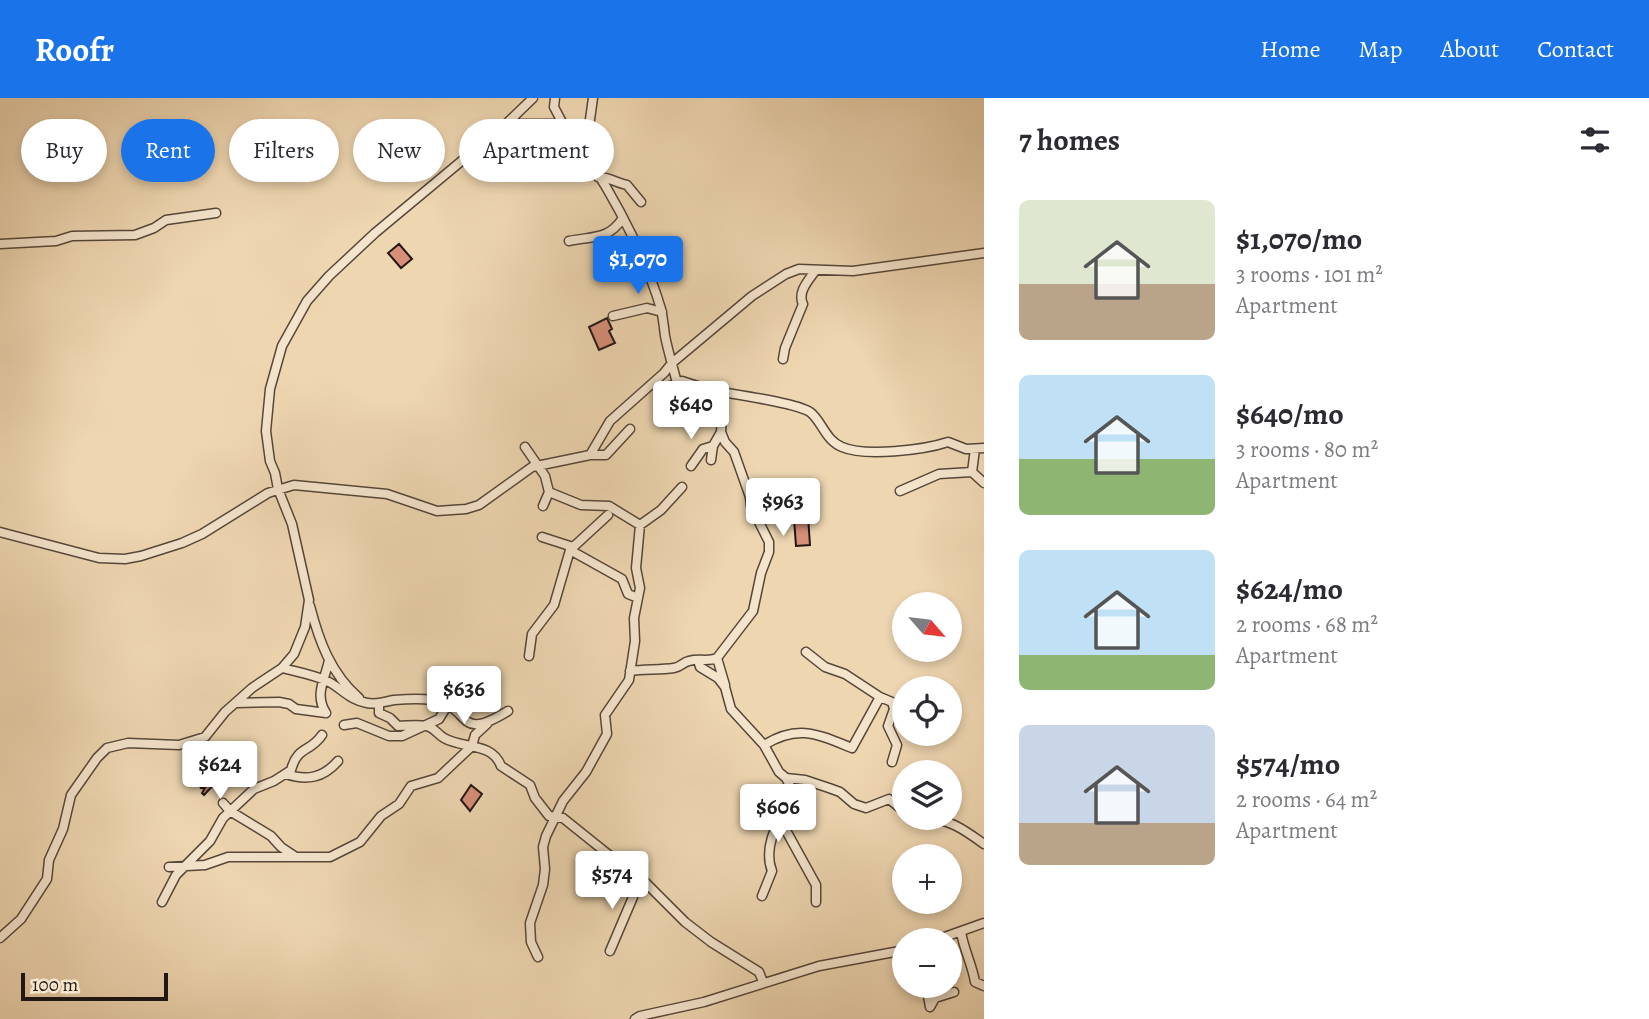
<!DOCTYPE html>
<meta charset="utf-8">
<style>
body{margin:0;font-family:Alegreya,serif;background:#f2f2f3;color:#2b2b33;height:100vh;display:flex;flex-direction:column;font-size:26px;white-space:nowrap}
*{box-sizing:border-box;margin:0}
p{font-size:23px;color:#7c7c81}
.icon{flex:none;width:38px;height:38px;fill:none;stroke:currentColor;stroke-width:2;stroke-linecap:round;stroke-linejoin:round}
.map{position:relative;flex:1;overflow:hidden}
.details{display:flex;flex-direction:column;background:#fff;width:665px}
.details>*{flex:none}
.banner{position:absolute;left:21px;top:21px;width:665px;height:63px;display:flex;gap:14px}
.needle{width:46px;rotate:118deg}
.fabs{position:absolute;left:892px;top:494px;display:grid;gap:14px}
.fabs a{display:grid;place-items:center;width:70px;height:70px;border-radius:50%;background:#fff;box-shadow:0 4px 10px #0003;font-size:35px}
.scale{position:absolute;left:21px;bottom:18px;width:147px;box-sizing:border-box;padding-left:7px;border:4px solid #231713;border-top:0;font-size:19px;line-height:24px;white-space:nowrap;color:#231713;-webkit-text-stroke:5px #f4e4cc;paint-order:stroke}
.price{position:absolute;translate:-50% -60px;padding:0 16px;border-radius:7px;background:#fff;color:#222;font-size:23px;line-height:46px;filter:drop-shadow(0 2px 4px #0008)}
.price::after{content:'';position:absolute;left:50%;top:42px;width:21px;height:16px;margin-left:-10px;background:inherit;clip-path:polygon(0 0,100% 0,50% 100%)}
.price.active{background:#1a73e8;color:#fff}
ul{padding:0;list-style:none}
li{display:flex;align-items:center;gap:21px;height:175px;padding:0 35px}
li span{display:grid;place-items:center;flex:none;width:196px;height:140px;border-radius:10px;color:#555}
li>.icon{margin-inline-start:auto}
span .icon{width:84px;height:84px;fill:#fffc;stroke-width:1}
li b{font-size:30px}
h2{display:flex;justify-content:space-between;align-items:center;height:84px;padding:0 35px;font-size:30px}
.chip{padding:0 24px;border-radius:32px;background:#fff;box-shadow:0 4px 10px #0003;font-size:24px;line-height:63px}
.chip.active{background:#1a73e8;color:#fff}
header{display:flex;align-items:center;gap:42px;box-sizing:border-box;height:98px;padding:0 35px;background:#1a73e8;color:#fff}
header strong{font-size:33px}
nav{display:flex;gap:38px;margin-inline-start:auto;font-size:24px}
main{display:flex;flex:1;min-height:0}
.map>svg:first-child{display:block}
</style>
<header>
<strong>Roofr</strong>
<nav><a>Home</a><a>Map</a><a>About</a><a>Contact</a></nav>
</header>
<main>
<div class="map">
<svg width="984" height="921" viewBox="0 0 984 921">
<rect width="100%" height="100%" fill="#eed6b1"/>
<filter id="stains"><feTurbulence type="fractalNoise" baseFrequency=".00286" numOctaves="4"/><feColorMatrix values="0 0 0 0 .2 0 0 0 0 .09 0 0 0 0 .02 0 0 0 .5 -.17"/></filter>
<radialGradient id="worn" r=".72"><stop offset=".6" stop-color="#630" stop-opacity="0"/><stop offset="1" stop-color="#630" stop-opacity=".3"/></radialGradient>
<path fill="#d78f78" stroke="#231713" stroke-width="2" d="M399,146L412,161L401,170L388,155Z
M607,220L612,231L609,233L615,245L599,252L589,229Z
M797,418H808L810,447L796,448L794,421Z
M228,666L230,669L226,673L230,677L218,682L204,697L202,695L206,688L201,690L199,687Z
M471,687L482,696L470,713L461,702Z"/>
<g fill="none" stroke-linecap="round" stroke-linejoin="round">
<defs>
<path id="minor" d="M555,0L554,9L563,26
M506,26H563C603,76 643,150 661,211C663,220 664,229 665,238C668,253 673,269 677,285
M585,57L593,0
M598,79C610,79 616,85 627,87L641,104
M569,143C594,138 608,142 623,120
M0,146L56,143L72,138L135,137L154,130L166,122L216,115
M613,218L647,210L662,214
M783,261L785,250L803,206C797,194 809,182 815,173
M710,292C730,296 795,304 810,314C822,323 825,342 842,349C865,359 924,352 948,344L966,351L984,350
M525,349L545,378L549,394L581,407L609,408L640,427L661,412L682,389
M975,351L972,374L984,385
M590,357H606L630,331
M711,362L713,348L721,334
M691,368L703,351L713,348
M900,393L939,376L972,374
M750,399L792,415
M543,408L549,394
M0,434L99,460L125,461L141,458L182,445L202,436L268,395L294,387L387,396L437,413L466,411L479,407L532,369L590,357L610,323L664,275L672,265L752,198L786,176L799,171L853,173L984,155
M542,439L573,449
M570,452L622,481L628,496L638,500
M310,508C319,543 331,576 359,600
M806,554L825,569L845,576L880,599
M529,558L532,536L554,507L570,452L608,417
M717,560L725,587
M698,562L700,569L718,580L725,589L731,611L764,647L779,674L786,680L805,682L829,690L840,694L854,706L866,710L889,701L905,714
M282,570C297,574 315,577 329,584C342,591 350,602 367,605C377,607 384,604 394,602C405,601 420,600 432,602C473,608 455,646 508,613
M630,573C645,571 659,572 674,570C681,569 683,564 689,563C699,560 708,564 717,560L753,513L761,475L769,454V444L751,408L750,399L734,354L725,344L721,334L722,317L717,300L710,292L682,283L672,287L668,291
M236,605L279,604L289,606L296,611L326,615
M379,606V615L390,620L398,628C406,628 417,626 426,628C434,629 437,636 444,640C463,651 492,644 501,668L530,687L535,700L549,718L563,720L634,777L643,782L685,824L711,844L759,874L763,884
M326,615C314,596 325,582 329,562
M344,627L357,625L389,638H402L439,621L447,608
M764,647C798,626 817,636 852,650L880,599L892,604L894,611L888,628L897,647L892,664
M286,676C307,683 323,680 338,663
M786,680L790,688L781,719L783,727L816,787V804
M223,705L230,713L271,738L281,749L296,759H330L360,744L381,718L399,706L411,688L438,680L472,648L475,637L487,626
M921,719C949,721 962,730 984,746
M169,769L205,767L228,759H296
M762,798L772,773C765,755 772,735 781,719
M162,804L176,777L210,743L223,720L254,691L274,683L291,672C298,647 310,655 322,637
M961,834C964,852 972,866 975,884L984,888
M0,840L21,821L47,781L49,762L63,731L71,697L97,660L107,650L128,645L179,647L205,639L225,614L252,590L282,570L294,556L305,529L309,502L292,426L278,391L275,375L270,363L266,333L270,291L282,248L307,203L329,178L375,135L506,26L533,0
M936,842L984,825
M610,853L633,799L634,777
M538,859L531,844L530,825L543,787L545,771L543,749L546,738L563,703L586,674L607,636L605,617L629,582L635,543L634,520L640,490L636,470L640,427
M926,887L930,909L935,900L954,894
M635,921L640,918L704,904L819,868L905,852"/>
</defs>
<use href="#minor" stroke="#56473a" stroke-width="11"/>
<use href="#minor" stroke="#f4e4cc" stroke-width="8"/>
</g>
<rect width="100%" height="100%" filter="url(#stains)"/>
<rect width="100%" height="100%" fill="url(#worn)"/>
</svg>
<div class="fabs">
<a><svg class="needle" viewBox="-14 -14 28 28"><path d="M0-13l5 13h-10z" fill="#e53935"/><path d="M0 13l5-13h-10z" fill="#7c7c81"/></svg></a>
<a><svg class="icon" aria-label="locate" viewBox="0 0 24 24"><circle cx="12" cy="12" r="6"/><path d="M12 2v4M12 18v4M2 12h4M18 12h4"/></svg></a>
<a><svg class="icon" aria-label="layers" viewBox="0 0 24 24"><path d="M12 4l9 5-9 5-9-5zM3 14l9 5 9-5"/></svg></a>
<a>+</a>
<a>−</a>
</div>
<div class="scale">100 m</div>
<b class="price active" style="left:638px;top:198px">$1,070</b>
<b class="price" style="left:691px;top:343px">$640</b>
<b class="price" style="left:783px;top:440px">$963</b>
<b class="price" style="left:464px;top:628px">$636</b>
<b class="price" style="left:220px;top:703px">$624</b>
<b class="price" style="left:778px;top:746px">$606</b>
<b class="price" style="left:612px;top:813px">$574</b>
<div class="banner">
<a class="chip">Buy</a>
<a class="chip active">Rent</a>
<a class="chip">Filters</a>
<a class="chip">New</a>
<a class="chip">Apartment</a>
</div>
</div>
<section class="details">
<h2>7 homes<svg class="icon" aria-label="filters" viewBox="0 0 24 24"><path d="M4 7h16M4 17h16"/><circle cx="9" cy="7" r="2"/><circle cx="15" cy="17" r="2"/></svg></h2>
<ul>
<li><span style="background:linear-gradient(#dfe7d0 60%,#b9a48a 0)"><svg class="icon" aria-label="home" viewBox="0 0 24 24"><path d="M3 11l9-7 9 7M6 9v11h12V9"/></svg></span><div><b>$1,070/mo</b><p>3 rooms · 101 m²</p><p>Apartment</p></div></li>
<li><span style="background:linear-gradient(#bfe0f5 60%,#8fb573 0)"><svg class="icon" aria-label="home" viewBox="0 0 24 24"><path d="M3 11l9-7 9 7M6 9v11h12V9"/></svg></span><div><b>$640/mo</b><p>3 rooms · 80 m²</p><p>Apartment</p></div></li>
<li><span style="background:linear-gradient(#bfe0f5 75%,#8fb573 0)"><svg class="icon" aria-label="home" viewBox="0 0 24 24"><path d="M3 11l9-7 9 7M6 9v11h12V9"/></svg></span><div><b>$624/mo</b><p>2 rooms · 68 m²</p><p>Apartment</p></div></li>
<li><span style="background:linear-gradient(#c9d6e8 70%,#b9a48a 0)"><svg class="icon" aria-label="home" viewBox="0 0 24 24"><path d="M3 11l9-7 9 7M6 9v11h12V9"/></svg></span><div><b>$574/mo</b><p>2 rooms · 64 m²</p><p>Apartment</p></div></li>
</ul>
</section>
</main>
